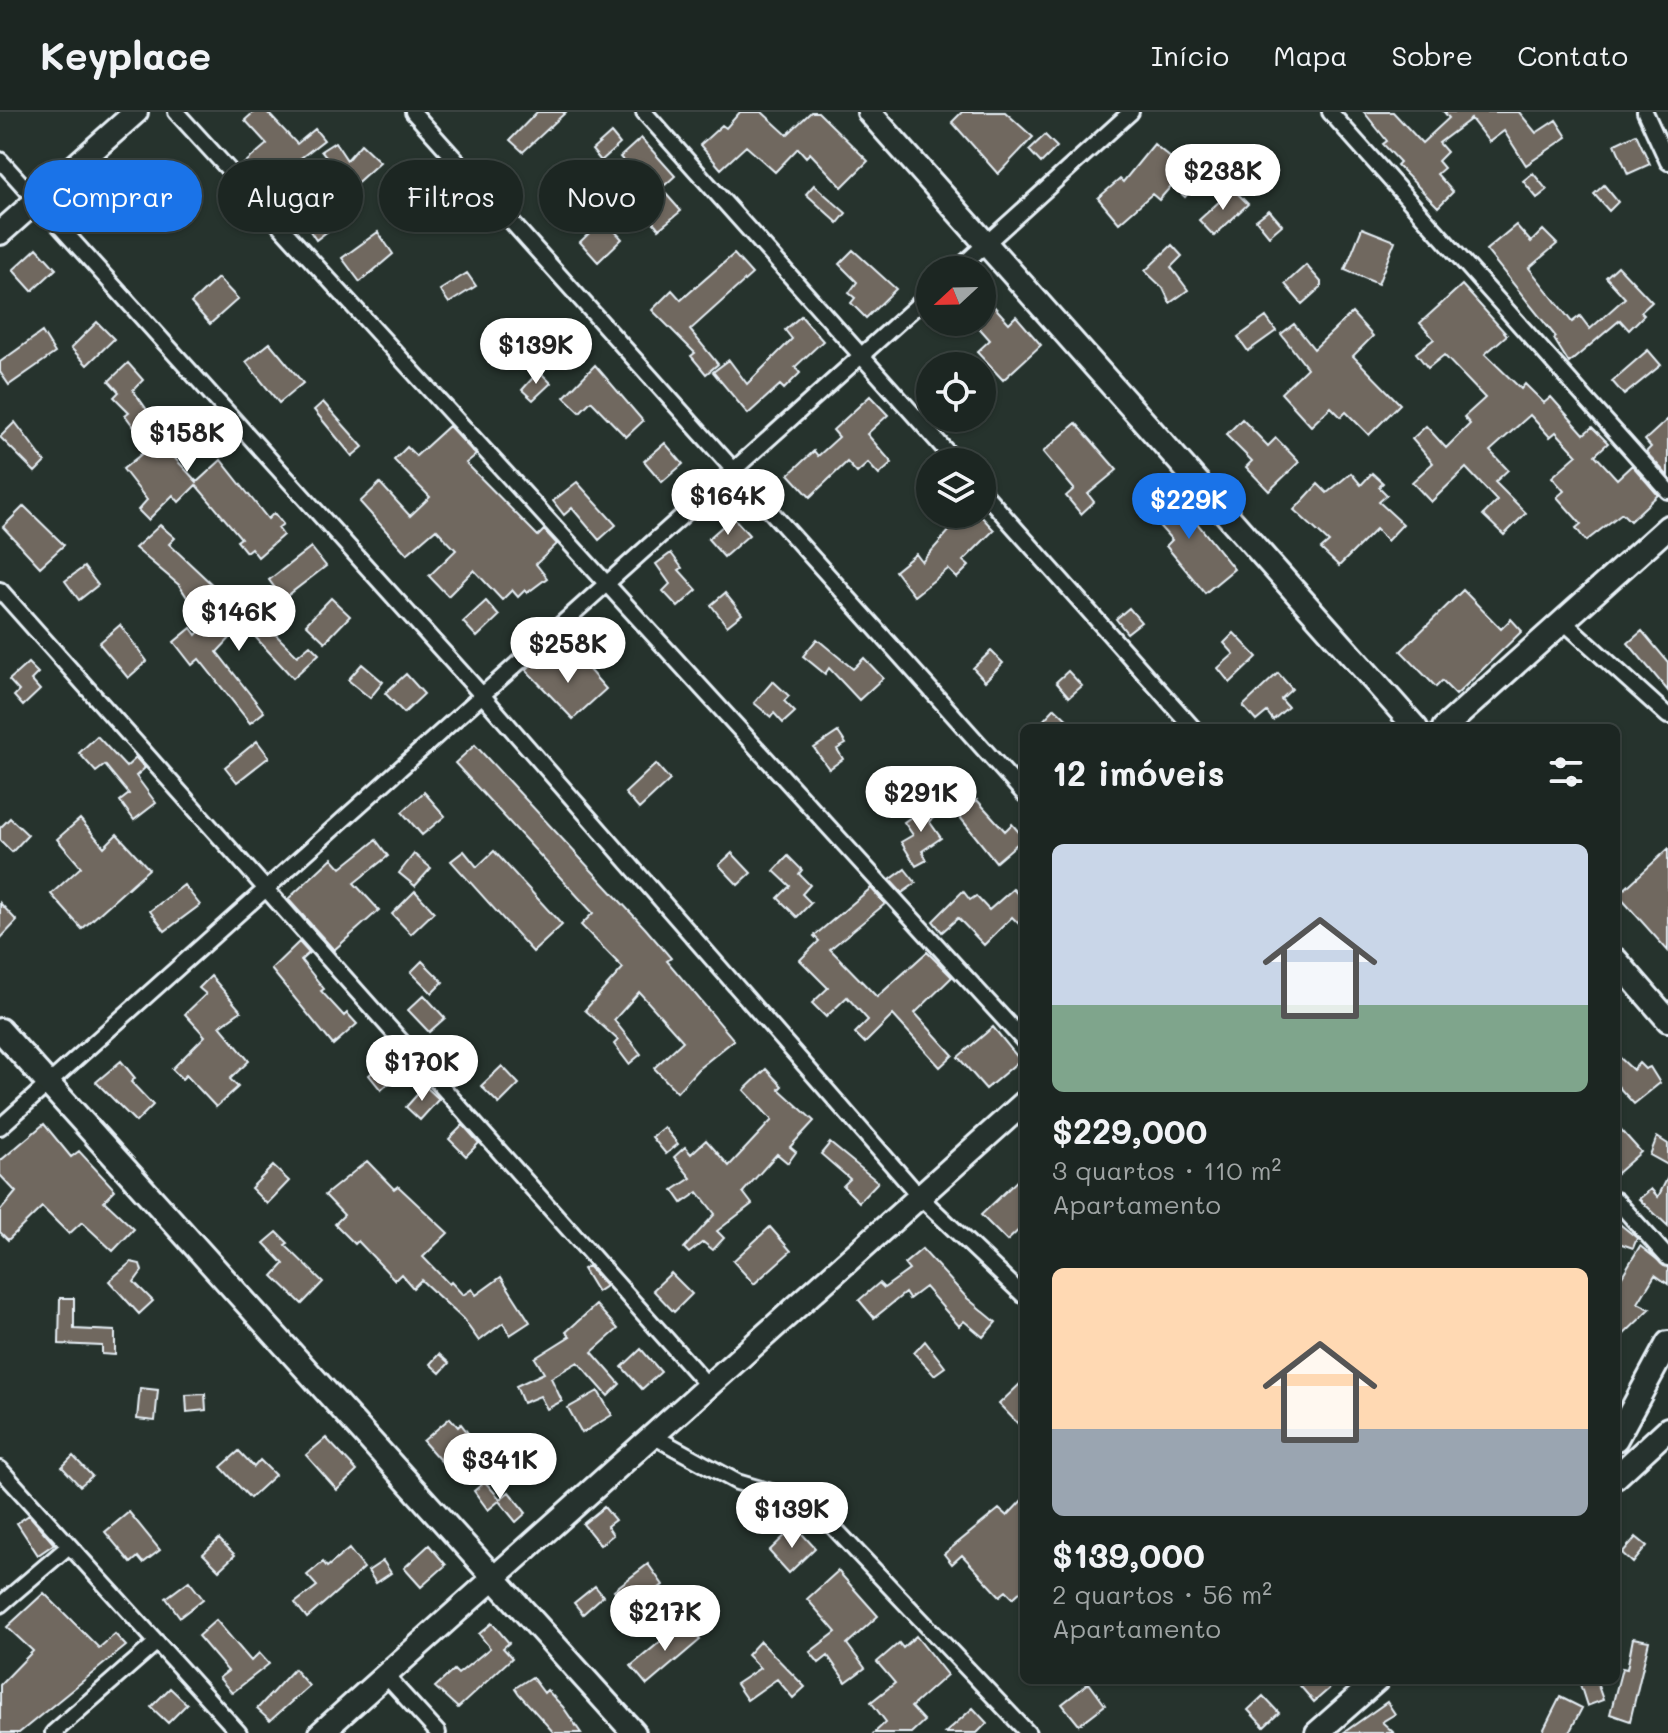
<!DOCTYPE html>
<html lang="pt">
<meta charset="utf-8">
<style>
body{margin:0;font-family:Mali,sans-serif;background:#252e2a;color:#f1f3f6;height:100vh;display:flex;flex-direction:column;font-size:30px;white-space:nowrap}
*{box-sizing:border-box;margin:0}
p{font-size:26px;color:#a0a5a5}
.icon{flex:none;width:44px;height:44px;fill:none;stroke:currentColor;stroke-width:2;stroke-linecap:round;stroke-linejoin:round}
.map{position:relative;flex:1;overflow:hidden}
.panel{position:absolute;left:1020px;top:612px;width:600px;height:960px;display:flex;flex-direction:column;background:#1c2622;border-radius:12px;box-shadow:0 2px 6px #0004,0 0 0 2px #3a4340}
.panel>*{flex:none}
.banner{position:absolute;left:24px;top:48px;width:760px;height:72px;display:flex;gap:16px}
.needle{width:52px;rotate:248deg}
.controls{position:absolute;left:916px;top:144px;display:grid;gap:16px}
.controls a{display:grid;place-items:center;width:80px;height:80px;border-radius:50%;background:#1c2622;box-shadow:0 2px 6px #0004,0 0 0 2px #3a4340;font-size:40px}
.price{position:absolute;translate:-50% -68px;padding:0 18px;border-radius:28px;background:#fff;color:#222;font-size:26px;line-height:52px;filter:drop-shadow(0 2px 4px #0008)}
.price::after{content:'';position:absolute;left:50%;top:48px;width:24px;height:18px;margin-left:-12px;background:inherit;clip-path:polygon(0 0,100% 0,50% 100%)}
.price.current{background:#1a73e8;color:#fff}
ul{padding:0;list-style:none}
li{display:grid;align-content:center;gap:16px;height:424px;padding:0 32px}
li span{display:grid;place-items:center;height:248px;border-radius:12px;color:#555}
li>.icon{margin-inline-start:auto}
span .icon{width:144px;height:144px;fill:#fffc;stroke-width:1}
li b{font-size:34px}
h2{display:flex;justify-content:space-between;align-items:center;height:96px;padding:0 32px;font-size:34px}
.chip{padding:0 28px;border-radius:36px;background:#1c2622;box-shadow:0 2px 6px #0004,0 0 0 2px #3a4340;font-size:28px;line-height:72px}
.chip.current{background:#1a73e8;color:#fff}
header{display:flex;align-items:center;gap:48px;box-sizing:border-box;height:112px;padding:0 40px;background:#1c2622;border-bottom:2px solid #3a4340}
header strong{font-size:38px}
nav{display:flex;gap:44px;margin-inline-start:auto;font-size:28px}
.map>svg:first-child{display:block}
</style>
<header>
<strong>Keyplace</strong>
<nav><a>Início</a><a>Mapa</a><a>Sobre</a><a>Contato</a></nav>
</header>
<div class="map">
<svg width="1668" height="1621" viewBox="0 0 1668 1621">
<rect width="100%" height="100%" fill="#26332d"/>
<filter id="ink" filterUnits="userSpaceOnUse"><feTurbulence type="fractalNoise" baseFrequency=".0125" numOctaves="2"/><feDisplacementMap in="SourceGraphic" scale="16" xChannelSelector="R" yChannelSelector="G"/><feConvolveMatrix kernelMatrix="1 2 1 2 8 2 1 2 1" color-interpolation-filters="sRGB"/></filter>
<g filter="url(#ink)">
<path fill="#70685f" stroke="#e8f1f8" stroke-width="2" d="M254,0H267L297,32L315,17L324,28L293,52L337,112L316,128L267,54L251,68L240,55L267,32L245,8Z
M537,0H566L523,40L510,28Z
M740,0H762L787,23L811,0H818L868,49L842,75L810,41L806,45L798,36L775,60L746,34L721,57L700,33L722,13L726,16Z
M962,0H1005L1033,25L998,62L952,10Z
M1364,0H1393L1422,31L1449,6L1444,0H1519L1536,21L1556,8L1567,25L1526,53L1504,19L1489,30L1471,7L1439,31L1447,40L1438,49L1444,56L1437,62L1453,80L1438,95L1397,53L1400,50L1383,32L1387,29Z
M611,21L620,32L601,49L592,38Z
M1636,22L1650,52L1628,62L1615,32Z
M1045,23L1057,35L1041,51L1029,38Z
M641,26L675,64L654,83L620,45Z
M335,30L347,48L361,32L380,50L351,76L321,39Z
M1154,32L1198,69L1185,85L1172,73L1159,88L1152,82L1119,111L1098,86L1120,67L1123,70Z
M115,54L137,77L108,107L86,84Z
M1533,61L1547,78L1537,86L1523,69Z
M814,73L846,101L838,111L806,82Z
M1604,73L1618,90L1609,99L1594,82Z
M1233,77L1248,92L1214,124L1199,108Z
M666,82L681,99L659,117L645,100Z
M1269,98L1282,113L1269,124L1256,108Z
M604,107L622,127L598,150L580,130Z
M1516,113L1531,130L1543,118L1557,132L1529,156L1572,210L1580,204L1590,217L1625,186L1606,165L1618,154L1652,190L1641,200L1644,203L1629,218L1620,208L1569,251L1554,227L1556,225L1486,138Z
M1362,116L1395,129L1378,172L1345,158Z
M378,120L393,142L360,170L342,146Z
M1172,133L1182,144L1171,155L1188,178L1170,191L1163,176L1145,159Z
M37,136L56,157L32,179L13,158Z
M853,138L896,177L866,206L851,191L855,186L849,181L857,170L839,152Z
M734,142L752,162L690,218L718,252L706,262L691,244L695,241L652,198L672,178L681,188Z
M1306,153L1321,170V175L1302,192L1285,172Z
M467,161L476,174L449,191L440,178Z
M218,166L238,187L210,212L191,191Z
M1462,173L1507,223L1485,242L1521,277L1525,272L1544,291L1551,285L1584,322L1592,315L1608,331L1595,343L1617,367L1632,353L1658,383L1630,409L1622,401L1586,429L1576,416L1581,412L1557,385L1564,379L1552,365L1577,343L1556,320L1550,325L1530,303L1490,339L1508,358L1495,370L1526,401L1504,423L1483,403L1497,389L1466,356L1431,390L1412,370L1433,351L1412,327L1426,314L1446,336L1470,312L1464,305L1485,286L1444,243L1428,256L1416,241L1434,227L1420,211Z
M982,181L1009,211L1016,204L1041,233L1003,268L977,240L990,228L974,210H982Z
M1352,201L1373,224L1353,244L1400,292L1369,323L1346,300L1341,305L1331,295L1311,314L1281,281L1307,256L1281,222L1294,212L1314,237Z
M801,204L823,229L795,255L800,261L784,277L780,273L748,302L713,260L729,248L747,272L792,227L785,218Z
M1266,205L1276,219L1248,239L1238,225Z
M97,210L114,227L87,253L71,236Z
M42,220L55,241L9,273L0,260V250Z
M270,231L303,271L279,291L246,250Z
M1648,238L1661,253L1624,283L1612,269Z
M128,251L143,268L133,278L150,302L155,299L171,320L175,316L185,327L170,341L197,370L221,348L268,407L274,401L283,412L278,416L283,423L258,445L251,436L246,440L237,429L241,426L196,373L179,390L173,383L148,408L138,398L147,388L123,357L149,336L125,303L129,300L114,285L119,280L109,269Z
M595,253L643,309L626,325L591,289L580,300L564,285Z
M539,259L551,271L533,288L522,278Z
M870,284L888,303L867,322L892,351L879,363L868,351L857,361L847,350L810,385L789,362L814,339L818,344L839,325L833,318Z
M323,290L363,335L352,344L314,298Z
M1242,307L1268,334L1276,326L1299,350L1269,379L1246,355L1252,349L1226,323Z
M1668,307V364L1646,340L1651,335L1645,328Z
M15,310L45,350L35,360L0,325Z
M1076,311L1117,358L1088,382L1094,390L1081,402L1066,384L1074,377L1043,340Z
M449,314L476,343L466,351L538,424L544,418L557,432L536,452L547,466L527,481L525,478L518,485L512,478L502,488L474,458L448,484L429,464L456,438L436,417L407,442L360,390L380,371L410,404L430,385L394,348L407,335L416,344Z
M665,331L683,352L662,370L644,349Z
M1351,361L1361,373L1372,361L1383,371L1379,375L1387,383L1379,390L1403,412L1387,429L1376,417L1339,454L1321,437L1329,430L1294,398L1318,372L1327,381Z
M577,370L616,413L599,428L572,396L564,403L553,389Z
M1168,375L1234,457L1205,481L1166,434L1172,428L1144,397Z
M24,394L64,433L40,455L3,415Z
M964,402H979L994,418L963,449L969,454L957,466L948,457L914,484L895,459L916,442L922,450Z
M733,405L749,423L724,445L708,427Z
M160,413L175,426L169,432L218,478L208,487L201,479L190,490L179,473L135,436Z
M311,435L326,454L283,487L269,468Z
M671,441L682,456L679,458L697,478L678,495L663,479L670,472L656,452Z
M84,455L98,473L79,488L65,469Z
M1463,478L1501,517L1511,507L1522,519L1456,583L1442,569L1436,575L1401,539Z
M725,481L742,502L727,514L711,493Z
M331,486L350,504L325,530L306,512Z
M241,488L297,544L310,533L319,542L293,566L248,517L239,527L234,522L217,540L264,600L250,611L199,547L192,553L174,530L191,516L196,523L217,501L219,505Z
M486,489L499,504L477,525L463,510Z
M1129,496L1141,510L1127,521L1116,507Z
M120,513L147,549L128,566L99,531Z
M1642,519L1668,550V579L1628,531Z
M1234,521L1257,545L1230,571L1218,556L1234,542L1224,531Z
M817,527L853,557L864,546L883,566L859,588L829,556L825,562L803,544Z
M991,539L1003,551L985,569L973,556Z
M28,551L38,561L31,568L40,578L23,594L14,584L19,579L9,568Z
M533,551H583L606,577L573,607L526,558Z
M362,552L383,570L370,586L348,568Z
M1068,559L1082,574L1069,585L1056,570Z
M1278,561L1292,577L1281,587L1288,595L1273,608L1267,600L1256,609L1243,594Z
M406,562L424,582L404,601L385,581Z
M773,569L789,584L784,589L795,600L783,611L774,601L771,605L754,591Z
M1055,596L1076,616H1036Z
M838,620L846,632L837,637L843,647L829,657L814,636Z
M97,624L126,655L136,646L145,656L136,664L156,691L134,708L120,689L129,682L105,653L96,660L79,641Z
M257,629L269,645L237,670L225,655Z
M475,633L645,816L671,846L667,849L734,928L698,957L677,980L654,956L683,929L639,880L614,908L641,942L629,952L614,932L618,928L585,898L623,856L581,813L593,801L455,651Z
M656,652L670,668L639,697L625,681Z
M424,680L445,704L422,723L402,700Z
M977,688L1005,719L1012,712L1024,726L996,750L959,704Z
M930,692L938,703L929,709L941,726L922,739L927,748L916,754L901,730L913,723L904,710Z
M10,706L28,723L12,740L0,728V716Z
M80,707L104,735L117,722L149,757L82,817L51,782L81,755L57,727Z
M376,728L388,744L354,771L379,798L334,838L288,787L332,746L341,756Z
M1668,737V839L1618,783Z
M464,739L477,755L494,739L562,813L533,840L451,749Z
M732,741L751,761L738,773L719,753Z
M414,742L431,756L415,774L399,761Z
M788,744L802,758L799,762L810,773L802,782L811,791L797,805L778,786L790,774L774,759Z
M905,757L916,771L902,781L890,768Z
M184,773L200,793L165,819L150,799Z
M871,776L885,792L830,837L877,885L927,840L952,865L915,901L953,943L940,955L893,903L865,931L855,921L868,908L847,885L826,905L812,891L828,876L800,848L819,829L814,824Z
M1013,777L1024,789V817L1012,805L984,833L958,806L942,820L933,809L963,779L970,788L976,784L989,798Z
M415,779L434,800L411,822L392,802Z
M0,791L17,809L0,827Z
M299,830L309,841L301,848L324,877L321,879L344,904L347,901L357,912L333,933L271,857Z
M422,849L443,870L432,881L411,860Z
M211,864L241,899L220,914L249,949L230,967L238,975L216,995L186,963L182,967L172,957L205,924L185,902L206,882L199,876Z
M424,883L445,906L429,920L408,898Z
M993,915L1020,948L986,977L958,945Z
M462,934L472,944L460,955L451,946Z
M1616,942L1633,958L1639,951L1645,957L1650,955L1660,971L1634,992L1616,972Z
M392,943L405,957L381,978L369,963Z
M121,949L135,966L131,970L153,993L136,1010L96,970Z
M502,954L519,972L499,992L481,974Z
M766,957L782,974L779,977L814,1009L790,1035L796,1040L788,1051L777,1042L743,1080L752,1092L717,1119L724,1126L713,1138L703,1130L689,1141L684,1136L715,1102L698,1080L682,1091L673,1078L691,1066L674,1045L685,1035L691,1042L706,1028L729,1054L772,1008L744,978Z
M425,974L439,987L420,1008L406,995Z
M44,1012L71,1045L79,1039L115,1078L104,1089L134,1117L113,1139L82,1110L69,1122L42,1095L8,1128L0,1120V1099L16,1080L0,1063V1049Z
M1616,1012L1641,1040L1616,1062Z
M463,1013L479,1031L466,1044L449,1027Z
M664,1015L678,1032L666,1042L652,1025Z
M1657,1025L1668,1032V1053L1650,1043Z
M830,1031L878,1070L859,1090L843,1074L850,1067L821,1042Z
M367,1049L394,1077L398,1074L448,1121L423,1145L449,1172L451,1170L463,1183L472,1177L476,1183L501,1165L530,1210L510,1223L503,1211L479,1229L463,1207L421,1168L413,1176L401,1162L395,1168L358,1129L355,1132L335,1112L344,1103L325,1083Z
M273,1054L289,1069L267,1092L251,1076Z
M1024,1062V1113L1007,1129L981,1103Z
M1668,1065V1114L1639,1087L1651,1077L1658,1085Z
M1616,1109L1637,1126L1633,1136L1616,1130Z
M770,1115L791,1139L754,1172L733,1149Z
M277,1120L288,1131L285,1133L323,1170L302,1192L273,1164L284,1152L264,1131Z
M1640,1134L1668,1156V1172L1655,1163L1638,1191L1650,1197L1616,1230V1174Z
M922,1137L967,1186L996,1210L983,1225L964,1209L959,1214L925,1175L909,1187L905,1181L874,1206L859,1188L879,1171L884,1176L909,1158L904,1152Z
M131,1150L140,1152L142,1159L134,1170L153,1189L139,1202L109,1169Z
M588,1154L606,1174L597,1180L583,1157Z
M671,1161L692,1182L674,1200L653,1178Z
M60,1186H74V1217L115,1219V1243L102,1242V1234L59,1232Z
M596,1193L618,1217L592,1240L620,1272L608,1284L578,1250L551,1266L562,1289L547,1297L540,1284L523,1291L516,1274L544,1261L535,1246L570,1224L566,1220Z
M925,1229L945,1255L934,1263L914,1241Z
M641,1237L661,1260L642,1277L622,1255Z
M439,1242L449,1251L440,1261L430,1252Z
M1024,1268V1318L999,1292Z
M140,1276L158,1278L155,1309L137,1307Z
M598,1279L612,1303L582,1321L568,1296Z
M205,1282L206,1298L187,1300L186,1283Z
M450,1306L458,1315L461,1312L488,1347L475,1356L462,1336L444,1352L438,1346L423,1329Z
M326,1326L357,1359L337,1378L306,1343Z
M239,1339L254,1355L260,1348L275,1363L250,1386L221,1355Z
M73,1344L92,1364L80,1374L62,1355Z
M485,1370L500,1387L509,1380L526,1401L516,1410L499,1389L488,1398L474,1379Z
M1024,1386V1476L1013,1486L1006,1479L1000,1484L962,1443L952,1452L944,1442L999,1397L1007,1404Z
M749,1391L760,1400L749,1413L738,1404Z
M604,1395L615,1408L607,1414L613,1423L600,1433L583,1412Z
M129,1400L160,1438L143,1451L138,1445L131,1451L105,1420Z
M29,1403L54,1432L38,1443L17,1411Z
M795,1414L815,1436L789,1461L769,1439Z
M1636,1425L1647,1434L1633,1451L1622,1441Z
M219,1427L235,1443L219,1458L203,1442Z
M429,1433L446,1453L421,1475L404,1456Z
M349,1437L364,1456L307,1506L295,1491L317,1474L307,1463L323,1450L327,1455Z
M383,1449L391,1461L376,1471L368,1459Z
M648,1452L663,1473L629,1498L614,1478Z
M838,1459L878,1504L847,1532L865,1556L846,1570L828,1544L819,1551L810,1540L836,1520L807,1487Z
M189,1469L203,1487L180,1505L166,1486Z
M595,1474L603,1484L583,1502L574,1491Z
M44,1481L99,1536L115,1522L126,1534L19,1621H0V1573L33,1539L7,1515Z
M216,1508L251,1549L259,1541L269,1552L232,1581L219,1566L228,1559L198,1524Z
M684,1510L700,1528L647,1573L631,1554Z
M492,1511L509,1531L503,1536L512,1546L458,1596L435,1575L454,1558L458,1562L490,1536L479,1522Z
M916,1524L947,1563L911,1595L924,1609L911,1621H874L886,1610L871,1590L895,1571L877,1550L899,1531L903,1536Z
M1633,1526L1649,1529L1630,1609L1610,1602L1622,1556L1627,1557Z
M760,1529L805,1575L793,1586L777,1567L747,1588L736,1572L760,1556L747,1543Z
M294,1557L309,1574L270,1609L257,1597Z
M532,1565L544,1581L547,1578L563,1595L581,1621H554L519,1582L515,1576Z
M1295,1568H1339L1314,1590Z
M1596,1568L1603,1588L1587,1594L1580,1572Z
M1089,1571L1105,1593L1079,1613L1062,1592Z
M170,1576L187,1592L168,1611L151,1595Z
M1263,1584L1279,1601L1264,1615L1248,1598Z
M1560,1585L1582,1596L1569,1621H1542Z
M1387,1590L1395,1602L1382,1610L1394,1621H1343Z
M973,1596L987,1611L977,1621H945Z"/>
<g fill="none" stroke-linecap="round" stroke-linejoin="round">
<defs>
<path id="street" d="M176,0L1024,929
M413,0L1024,682
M644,0L956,350
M1330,0L1668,379
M1645,0L1668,50
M0,48L482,583L920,1085L1024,1184
M957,158L1131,0
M982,379L1193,616
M0,478L708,1274
M1563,509L1668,604
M0,1015L930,182
M1616,1088L1668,1146
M653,1324L737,1370L805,1390L821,1402L1028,1621
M0,1357L239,1621
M0,1493L69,1434
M385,1563L438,1621
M53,1621L157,1530"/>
<path id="secondary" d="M869,0L1416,616
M0,121L136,0
M1444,616L1668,415
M1616,848L1668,908
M0,918L634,1621
M1616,1327L1668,1231
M1616,1365L1668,1317
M321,1621L1024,991
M1317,1621L1377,1568"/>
</defs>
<use href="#street" stroke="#e8f1f8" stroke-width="20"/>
<use href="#secondary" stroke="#e8f1f8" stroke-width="28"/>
<use href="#street" stroke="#26332d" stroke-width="14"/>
<use href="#secondary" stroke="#26332d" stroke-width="22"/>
</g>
</g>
</svg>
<div class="controls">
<a><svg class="needle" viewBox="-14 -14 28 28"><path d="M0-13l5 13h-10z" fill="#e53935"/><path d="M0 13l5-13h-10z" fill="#a0a5a5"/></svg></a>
<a><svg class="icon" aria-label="locate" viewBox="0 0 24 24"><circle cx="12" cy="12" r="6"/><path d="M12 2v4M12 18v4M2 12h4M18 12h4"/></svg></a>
<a><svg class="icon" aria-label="layers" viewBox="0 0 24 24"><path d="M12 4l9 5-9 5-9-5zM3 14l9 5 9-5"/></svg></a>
</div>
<b class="price" style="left:1223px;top:100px">$238K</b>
<b class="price" style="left:536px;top:274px">$139K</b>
<b class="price" style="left:187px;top:362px">$158K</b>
<b class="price" style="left:728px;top:425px">$164K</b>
<b class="price current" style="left:1189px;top:429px">$229K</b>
<b class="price" style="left:239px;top:541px">$146K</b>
<b class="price" style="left:568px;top:573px">$258K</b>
<b class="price" style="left:921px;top:722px">$291K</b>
<b class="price" style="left:422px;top:991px">$170K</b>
<b class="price" style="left:500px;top:1389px">$341K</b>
<b class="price" style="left:792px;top:1438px">$139K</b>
<b class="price" style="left:665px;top:1541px">$217K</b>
<div class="banner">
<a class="chip current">Comprar</a>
<a class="chip">Alugar</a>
<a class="chip">Filtros</a>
<a class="chip">Novo</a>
</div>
<section class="panel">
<h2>12 imóveis<svg class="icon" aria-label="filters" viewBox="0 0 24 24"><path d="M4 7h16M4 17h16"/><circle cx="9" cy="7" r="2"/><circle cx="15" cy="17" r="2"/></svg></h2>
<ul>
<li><span style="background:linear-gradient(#c9d6e8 65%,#7fa58c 0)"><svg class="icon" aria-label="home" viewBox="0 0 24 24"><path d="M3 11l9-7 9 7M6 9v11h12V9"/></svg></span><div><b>$229,000</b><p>3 quartos · 110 m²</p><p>Apartamento</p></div></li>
<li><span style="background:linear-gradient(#ffd9b3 65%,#9aa5b1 0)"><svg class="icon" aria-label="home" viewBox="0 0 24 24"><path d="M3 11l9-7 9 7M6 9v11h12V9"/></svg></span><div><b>$139,000</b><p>2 quartos · 56 m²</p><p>Apartamento</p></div></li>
</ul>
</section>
</div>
